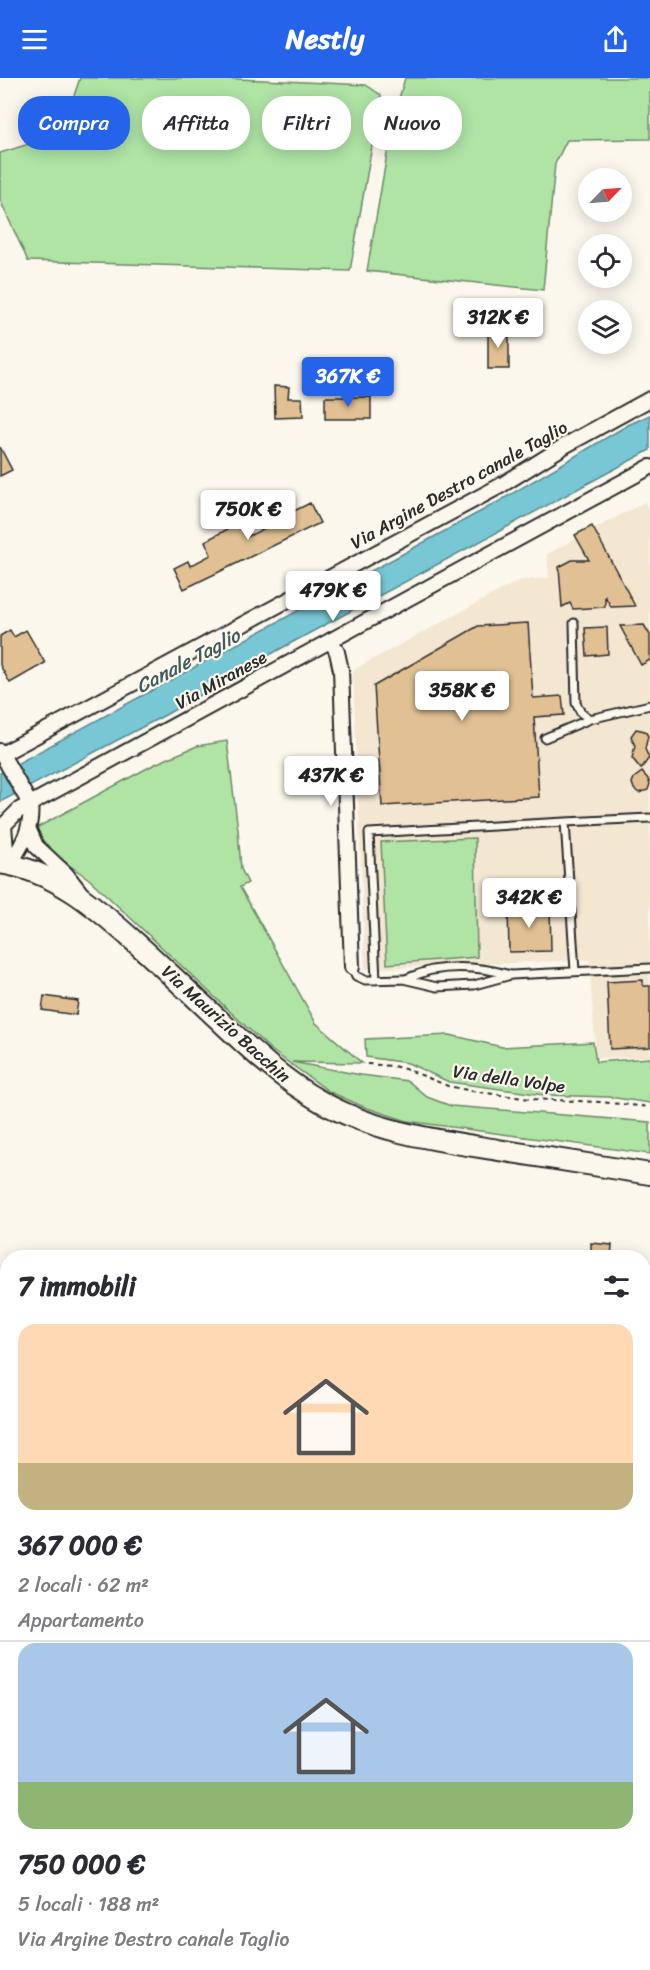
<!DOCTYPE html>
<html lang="it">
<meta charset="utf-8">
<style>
body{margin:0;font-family:Sriracha,sans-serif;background:#f7f7f7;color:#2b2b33;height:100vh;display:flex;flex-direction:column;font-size:22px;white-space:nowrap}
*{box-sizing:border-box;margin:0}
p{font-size:20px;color:#7c7c81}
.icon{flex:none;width:33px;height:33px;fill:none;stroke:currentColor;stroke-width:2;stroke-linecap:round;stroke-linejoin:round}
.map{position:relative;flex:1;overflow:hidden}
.details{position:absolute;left:0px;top:1172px;width:651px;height:722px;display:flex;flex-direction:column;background:#fff;border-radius:24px 24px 0 0;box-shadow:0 3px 15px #0003}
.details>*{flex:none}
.banner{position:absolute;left:18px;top:18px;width:615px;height:54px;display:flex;gap:12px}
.needle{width:39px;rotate:65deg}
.fabs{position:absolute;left:578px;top:90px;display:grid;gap:12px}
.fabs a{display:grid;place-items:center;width:54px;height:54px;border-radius:50%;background:#fff;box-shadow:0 3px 15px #0003;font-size:30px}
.price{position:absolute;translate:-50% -51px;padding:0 14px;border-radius:6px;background:#fff;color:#222;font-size:20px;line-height:39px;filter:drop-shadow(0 2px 3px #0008)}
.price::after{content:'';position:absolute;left:50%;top:36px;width:18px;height:14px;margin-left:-9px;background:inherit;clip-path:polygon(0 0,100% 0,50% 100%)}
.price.active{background:#2563eb;color:#fff}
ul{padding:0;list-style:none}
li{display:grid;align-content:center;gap:12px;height:318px;padding:0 18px}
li+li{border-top:2px solid #e1e1e2}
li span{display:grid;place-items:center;height:186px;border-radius:18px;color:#555}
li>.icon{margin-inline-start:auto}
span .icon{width:108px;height:108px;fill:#fffc;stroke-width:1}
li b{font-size:26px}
h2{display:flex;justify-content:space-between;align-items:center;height:72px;padding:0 18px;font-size:26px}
.chip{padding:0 21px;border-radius:24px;background:#fff;box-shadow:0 3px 15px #0003;font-size:21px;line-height:54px}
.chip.active{background:#2563eb;color:#fff}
header{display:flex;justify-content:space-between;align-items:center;height:78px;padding:0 18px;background:#2563eb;color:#fff;font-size:27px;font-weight:700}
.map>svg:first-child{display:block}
</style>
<header><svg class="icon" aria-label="menu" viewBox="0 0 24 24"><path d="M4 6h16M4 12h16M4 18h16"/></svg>Nestly<svg class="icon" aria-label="share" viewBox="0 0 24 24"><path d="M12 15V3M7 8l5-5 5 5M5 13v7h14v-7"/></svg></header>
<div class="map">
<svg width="650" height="1892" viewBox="0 0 650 1892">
<rect width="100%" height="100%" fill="#fbf7ec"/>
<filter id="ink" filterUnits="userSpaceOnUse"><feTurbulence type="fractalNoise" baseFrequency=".0167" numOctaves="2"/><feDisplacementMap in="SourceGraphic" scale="12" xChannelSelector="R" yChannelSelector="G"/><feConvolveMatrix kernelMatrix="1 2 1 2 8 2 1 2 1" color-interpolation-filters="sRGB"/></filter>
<g filter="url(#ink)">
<path fill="#f3e7d2" d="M645,424L648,430L650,429V979L596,980L589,882L365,891L353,592L520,502L549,500L547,476Z
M0,1371L5,1372L8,1377L7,1553L0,1545Z"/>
<path fill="#afe4a5" stroke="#6d8868" stroke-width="1.5" d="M80,0H218L366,7L381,17L350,193L28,183L0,122V75L61,56Z
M405,0H650V61L567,62L555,86L543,212L367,193L393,41Z
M227,663L238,752L241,791L248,805L240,809L316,945L362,985L292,984L361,997L408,1003L427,1019L451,1028L650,1044V1076L407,1043L364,1029L330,1014L271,972L89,801L52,775L43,767L36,750L155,686L197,668Z
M475,760L477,879L387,886L381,764Z
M450,957L502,969L593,964L596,984L650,980V1025L609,1019L544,1017L449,1004L408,985L366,979L365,961Z"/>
<path fill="#78c7d4" stroke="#598990" stroke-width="1.5" d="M650,337V372L280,571L167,636L0,724V695L498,424L628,347Z"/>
<path fill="#e1c194" stroke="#2b2b2b" stroke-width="1.5" d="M488,251H509V291H488Z
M274,308L289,309L288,320H302L303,339L275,340Z
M325,319H371V341H325Z
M0,369L12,392L0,398Z
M254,423H271L280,433L287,429L290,435L310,425L320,445L184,511L174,490L188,483L190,488L211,477L205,463L239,445L247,459L265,450Z
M592,448L603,468L635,528L611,529L605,518V529L573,531L570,525L562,529L559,489L572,482H589L575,457Z
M528,545L533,620L562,618L564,637L534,639L539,719L382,728L374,608L478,548Z
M644,547L650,557V582L641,587L620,548Z
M607,549L608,576L587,578L585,550Z
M10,552L14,559L26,552L45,585L10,605L0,587V558Z
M636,651L645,653L648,658L645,671L649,680L641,691L632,680L635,668L631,658Z
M642,694L648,701L650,706L648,712L639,715L634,711L632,705L634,700Z
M550,828L551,873L509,874L508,829Z
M643,902V908H650V969L610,971L607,904Z
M44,918L78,923L76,937L42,932Z
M591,1165L612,1167L611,1179L591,1178Z"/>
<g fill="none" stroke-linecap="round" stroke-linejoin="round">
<defs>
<path id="lane" d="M574,545L576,625L581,635L590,641L650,627
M545,660L590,641
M565,744L650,740
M352,889L356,898L365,902L403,901L437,909L474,907L511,897L650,890
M405,901C414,898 423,894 432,892C458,887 486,890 511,897
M376,902L369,755L565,744L575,893
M0,1582L8,1591
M0,1714L8,1723
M145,1886L148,1892
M284,1886L290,1892"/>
<path id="street" d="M331,562L337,574L341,592L352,889
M0,673L30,726C33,750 22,767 10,786
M0,677L500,408L566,367L650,321
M4,747L6,773L10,786
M0,751L19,732L650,389
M29,752L36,768L66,796L80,814
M644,1632L650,1635"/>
<path id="secondary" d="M0,785C55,793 95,828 135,864C163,889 190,915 218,941C250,971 281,1001 320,1023C374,1054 436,1062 498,1072C548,1080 599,1088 650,1096"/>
<path id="highway" d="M0,1625L8,1633
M0,1670L8,1678
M188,1886L194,1892
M229,1886L235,1892"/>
</defs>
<use href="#lane" stroke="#2b2b2b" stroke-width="11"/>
<use href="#street" stroke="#2b2b2b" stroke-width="18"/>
<use href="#secondary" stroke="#2b2b2b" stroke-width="24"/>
<use href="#highway" stroke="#2b2b2b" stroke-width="30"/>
<path stroke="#2b2b2b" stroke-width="2" stroke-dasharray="4.5 4.5" stroke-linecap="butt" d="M367,986L393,988L409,992L448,1008L472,1013L530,1021L600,1024L650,1029"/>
<use href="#lane" stroke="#fbf7ec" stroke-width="7"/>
<use href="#street" stroke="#fbf7ec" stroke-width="14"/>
<use href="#secondary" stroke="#fbf7ec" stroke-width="20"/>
<use href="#highway" stroke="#f7e281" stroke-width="26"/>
</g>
</g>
<g text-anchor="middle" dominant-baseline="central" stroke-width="4.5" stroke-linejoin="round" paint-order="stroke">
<g font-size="18" fill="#2b2b2b" stroke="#fbf7ec">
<text transform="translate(459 407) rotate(-29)">Via Argine Destro canale Taglio</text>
<text transform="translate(221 602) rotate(-29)">Via Miranese</text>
<text transform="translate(226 946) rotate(42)">Via Maurizio Bacchin</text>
<text transform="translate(509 1001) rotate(8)">Via della Volpe</text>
</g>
<g font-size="20" font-style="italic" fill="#425a5e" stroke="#fbf7ec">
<text transform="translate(188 583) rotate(-28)">Canale Taglio</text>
</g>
</g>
</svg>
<div class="fabs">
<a><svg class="needle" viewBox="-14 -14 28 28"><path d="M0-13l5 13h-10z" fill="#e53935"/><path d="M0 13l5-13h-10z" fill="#7c7c81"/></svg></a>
<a><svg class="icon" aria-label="locate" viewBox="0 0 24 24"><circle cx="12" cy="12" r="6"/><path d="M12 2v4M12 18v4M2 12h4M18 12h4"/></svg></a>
<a><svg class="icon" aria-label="layers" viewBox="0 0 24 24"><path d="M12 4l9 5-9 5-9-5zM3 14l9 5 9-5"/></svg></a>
</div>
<b class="price" style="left:498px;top:271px">312K €</b>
<b class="price active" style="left:348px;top:330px">367K €</b>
<b class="price" style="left:248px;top:463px">750K €</b>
<b class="price" style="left:333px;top:544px">479K €</b>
<b class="price" style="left:462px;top:644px">358K €</b>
<b class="price" style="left:331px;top:729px">437K €</b>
<b class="price" style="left:529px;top:851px">342K €</b>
<div class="banner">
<a class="chip active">Compra</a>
<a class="chip">Affitta</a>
<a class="chip">Filtri</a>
<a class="chip">Nuovo</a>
</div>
<section class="details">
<h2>7 immobili<svg class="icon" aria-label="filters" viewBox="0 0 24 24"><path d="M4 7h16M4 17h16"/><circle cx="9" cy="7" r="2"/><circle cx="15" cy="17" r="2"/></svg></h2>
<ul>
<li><span style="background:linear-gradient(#ffd9b3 75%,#c2b280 0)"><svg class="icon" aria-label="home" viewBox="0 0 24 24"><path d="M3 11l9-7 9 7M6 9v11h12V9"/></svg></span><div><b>367 000 €</b><p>2 locali · 62 m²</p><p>Appartamento</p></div></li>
<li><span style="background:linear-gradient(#a9c7e8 75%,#8fb573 0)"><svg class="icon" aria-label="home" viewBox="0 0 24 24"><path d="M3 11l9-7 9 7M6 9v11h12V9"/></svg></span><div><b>750 000 €</b><p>5 locali · 188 m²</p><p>Via Argine Destro canale Taglio</p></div></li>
</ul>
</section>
</div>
